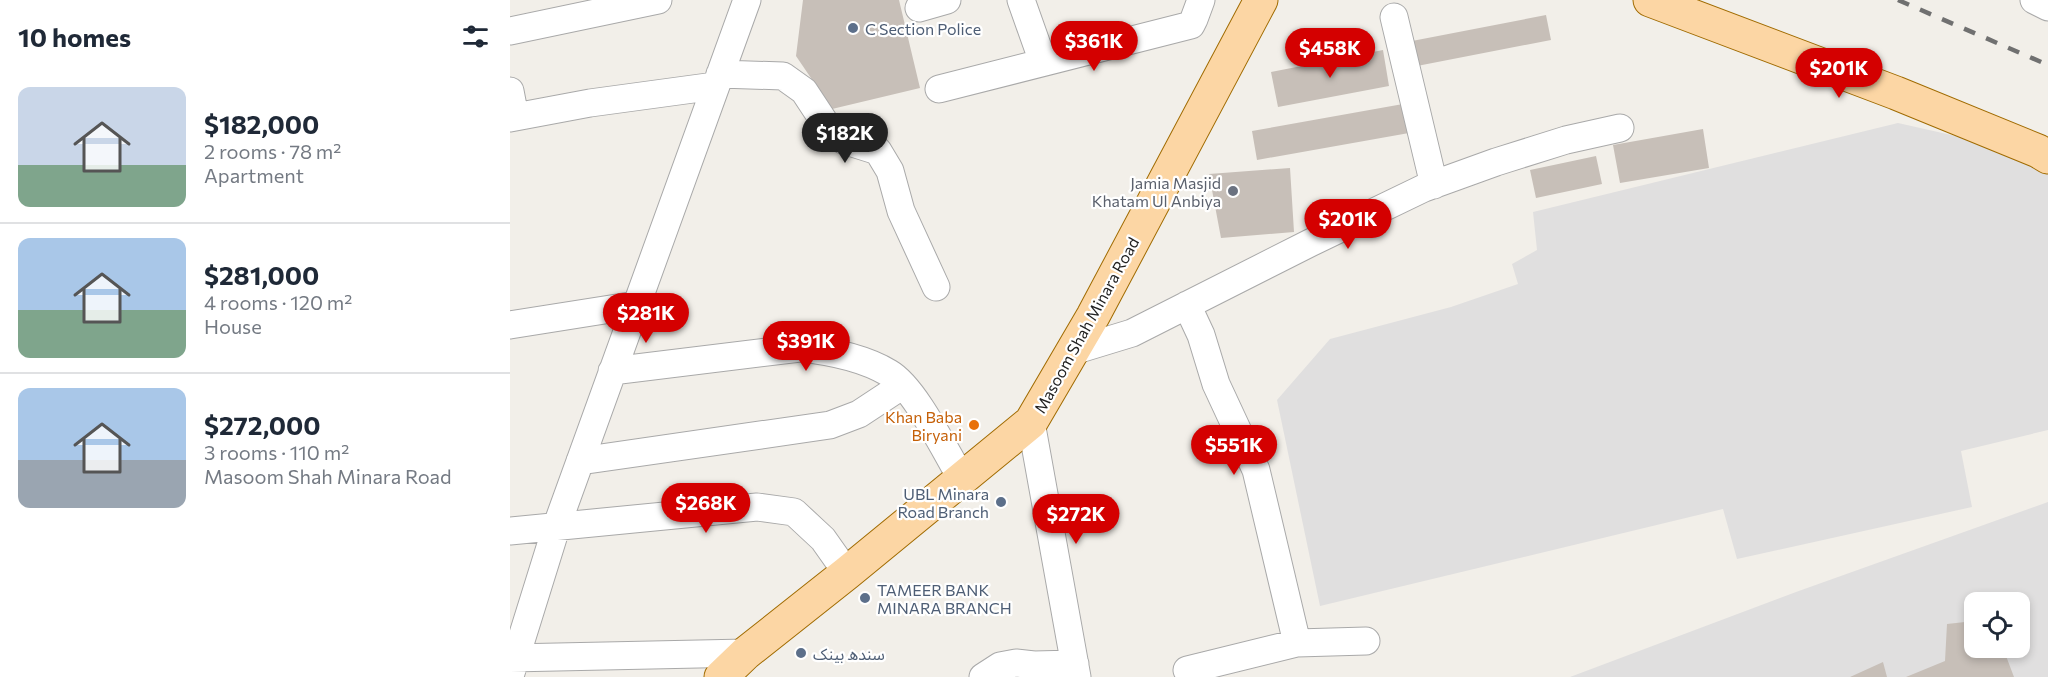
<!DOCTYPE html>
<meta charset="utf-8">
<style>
body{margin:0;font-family:Commissioner,"Noto Sans Arabic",sans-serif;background:#f2f2f3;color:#1f2937;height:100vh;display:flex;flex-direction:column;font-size:22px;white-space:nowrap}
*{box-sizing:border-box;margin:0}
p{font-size:20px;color:#747a83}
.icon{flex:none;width:33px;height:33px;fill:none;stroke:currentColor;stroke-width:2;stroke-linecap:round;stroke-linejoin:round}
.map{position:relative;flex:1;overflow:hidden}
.side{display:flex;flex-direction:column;background:#fff;width:510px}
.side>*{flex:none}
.tools{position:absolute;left:1454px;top:592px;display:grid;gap:12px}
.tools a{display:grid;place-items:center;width:66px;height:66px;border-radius:12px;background:#fff;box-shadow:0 3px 9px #0003;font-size:30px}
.price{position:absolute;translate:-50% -51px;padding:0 14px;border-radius:21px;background:#d40000;color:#fff;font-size:20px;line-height:39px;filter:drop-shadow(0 2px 3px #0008)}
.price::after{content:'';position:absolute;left:50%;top:36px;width:18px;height:14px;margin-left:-9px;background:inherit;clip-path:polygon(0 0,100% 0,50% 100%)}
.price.current{background:#222;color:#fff}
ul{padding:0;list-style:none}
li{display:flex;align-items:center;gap:18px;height:150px;padding:0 18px}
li+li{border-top:2px solid #e0e1e3}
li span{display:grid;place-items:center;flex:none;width:168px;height:120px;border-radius:12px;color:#555}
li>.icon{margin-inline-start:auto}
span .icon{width:72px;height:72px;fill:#fffc;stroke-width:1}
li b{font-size:26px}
h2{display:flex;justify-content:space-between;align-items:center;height:72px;padding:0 18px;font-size:26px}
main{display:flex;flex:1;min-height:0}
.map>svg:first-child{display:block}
</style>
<main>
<section class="side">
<h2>10 homes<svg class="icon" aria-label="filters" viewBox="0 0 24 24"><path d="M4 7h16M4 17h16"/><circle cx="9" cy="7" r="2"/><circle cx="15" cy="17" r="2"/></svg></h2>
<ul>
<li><span style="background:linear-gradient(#c9d6e8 65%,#7fa58c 0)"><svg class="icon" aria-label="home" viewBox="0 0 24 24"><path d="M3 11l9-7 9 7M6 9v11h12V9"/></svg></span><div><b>$182,000</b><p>2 rooms · 78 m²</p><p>Apartment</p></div></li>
<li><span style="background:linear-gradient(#a9c7e8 60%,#7fa58c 0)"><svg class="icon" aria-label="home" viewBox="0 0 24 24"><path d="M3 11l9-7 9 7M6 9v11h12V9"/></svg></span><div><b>$281,000</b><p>4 rooms · 120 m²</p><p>House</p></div></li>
<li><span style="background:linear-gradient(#a9c7e8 60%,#9aa5b1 0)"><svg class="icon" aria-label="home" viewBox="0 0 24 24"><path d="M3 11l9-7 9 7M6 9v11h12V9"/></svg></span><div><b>$272,000</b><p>3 rooms · 110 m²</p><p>Masoom Shah Minara Road</p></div></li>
</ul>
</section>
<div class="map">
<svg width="1538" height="677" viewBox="0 0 1538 677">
<rect width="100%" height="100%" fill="#f2efe9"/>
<path fill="#e0dfdf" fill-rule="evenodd" d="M1388,123L1499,148L1538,172V430L1451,451L1462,507L1227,559L1213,509L810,606L767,400L820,339L941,307L1008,284L1002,264L1027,250L1023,212Z
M1538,502V677H1060L1286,592ZM1464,603H1509V648H1464Z"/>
<path fill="#c7bfb8" d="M293,0H389L410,88L322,109L286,56Z
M1036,15L1041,40L907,66L902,41Z
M873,50L879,86L768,107L761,72Z
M893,104L899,133L747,160L742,131Z
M1193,129L1199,168L1110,183L1103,145Z
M1086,156L1092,184L1026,198L1020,170Z
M780,168L784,232L711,238L699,174Z
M1464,621V648H1493L1504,677H1396L1435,661L1437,624Z
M1373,662L1377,677H1340Z"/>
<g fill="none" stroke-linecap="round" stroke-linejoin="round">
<defs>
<path id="minor" d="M511,0L533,62
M1524,0L1538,7
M409,8L437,0
M884,17L924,185
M0,31L148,0
M210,74L273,76L294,91L321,132L333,140L368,151L380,171L391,211L426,287
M429,89L681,25L684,19L691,0
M0,91L5,117
M0,118L80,103L205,86
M677,305L691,335L706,384L746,470L787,643
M0,325L126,305
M563,351L622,333L800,243L914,188L986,162L1056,140L1110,128
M102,371L290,348C319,351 354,358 379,373C405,388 435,451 452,479
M521,422L567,677
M70,461L320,425L349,414L393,385
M0,531L247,507L284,512L313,539L337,573
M0,658L236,653
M677,670L787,643L856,641
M0,676L47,525L237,0
M473,677L490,666L506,663L524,665L565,664"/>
<path id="major" d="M1140,0L1386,93L1528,151L1538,157
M211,677L236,653L337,573L521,422L583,316L751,0"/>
</defs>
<use href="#minor" stroke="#a9a9a9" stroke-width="29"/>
<use href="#major" stroke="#a06b00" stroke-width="35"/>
<use href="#minor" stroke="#fff" stroke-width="27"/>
<use href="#major" stroke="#fcd6a4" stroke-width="33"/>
<path stroke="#707070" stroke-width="4.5" stroke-dasharray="12 12" stroke-linecap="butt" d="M1388,0L1538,65"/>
</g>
<g fill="#5c6f8a" stroke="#fff" stroke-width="2">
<circle cx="343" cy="28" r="6"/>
<circle cx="491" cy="502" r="6"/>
<circle cx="355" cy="598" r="6"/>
<circle cx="291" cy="653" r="6"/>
</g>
<circle fill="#6b7280" stroke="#fff" stroke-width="2" cx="723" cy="191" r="6"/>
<circle fill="#e8710a" stroke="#fff" stroke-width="2" cx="464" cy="425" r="6"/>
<g text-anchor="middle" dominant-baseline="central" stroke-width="4.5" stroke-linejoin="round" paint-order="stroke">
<g font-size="16" fill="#4e5e75" stroke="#fff" text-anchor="start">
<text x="355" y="28">C Section Police</text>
<text x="479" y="493" text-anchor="end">UBL Minara<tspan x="479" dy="18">Road Branch</tspan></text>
<text x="367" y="589">TAMEER BANK<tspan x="367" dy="18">MINARA BRANCH</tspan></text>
<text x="303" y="653">سندھ بینک</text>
</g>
<g font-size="16" fill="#5b616d" stroke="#fff" text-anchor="end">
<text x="711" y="182">Jamia Masjid<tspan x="711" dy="18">Khatam Ul Anbiya</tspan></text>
</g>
<g font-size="16" fill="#222" stroke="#fff">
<text transform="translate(576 325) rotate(-61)">Masoom Shah Minara Road</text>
</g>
<g font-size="16" fill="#c56008" stroke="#fff" text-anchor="end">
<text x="452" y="416">Khan Baba<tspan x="452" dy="18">Biryani</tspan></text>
</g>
</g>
</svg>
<div class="tools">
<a><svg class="icon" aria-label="locate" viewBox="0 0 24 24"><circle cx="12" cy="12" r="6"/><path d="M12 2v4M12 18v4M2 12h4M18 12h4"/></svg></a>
</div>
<b class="price" style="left:584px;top:72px">$361K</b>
<b class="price" style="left:820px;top:79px">$458K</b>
<b class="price" style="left:1329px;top:99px">$201K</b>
<b class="price current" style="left:335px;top:164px">$182K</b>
<b class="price" style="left:838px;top:250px">$201K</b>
<b class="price" style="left:136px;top:344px">$281K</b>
<b class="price" style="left:296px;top:372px">$391K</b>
<b class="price" style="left:724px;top:476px">$551K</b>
<b class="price" style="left:196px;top:534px">$268K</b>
<b class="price" style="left:566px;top:545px">$272K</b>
</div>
</main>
